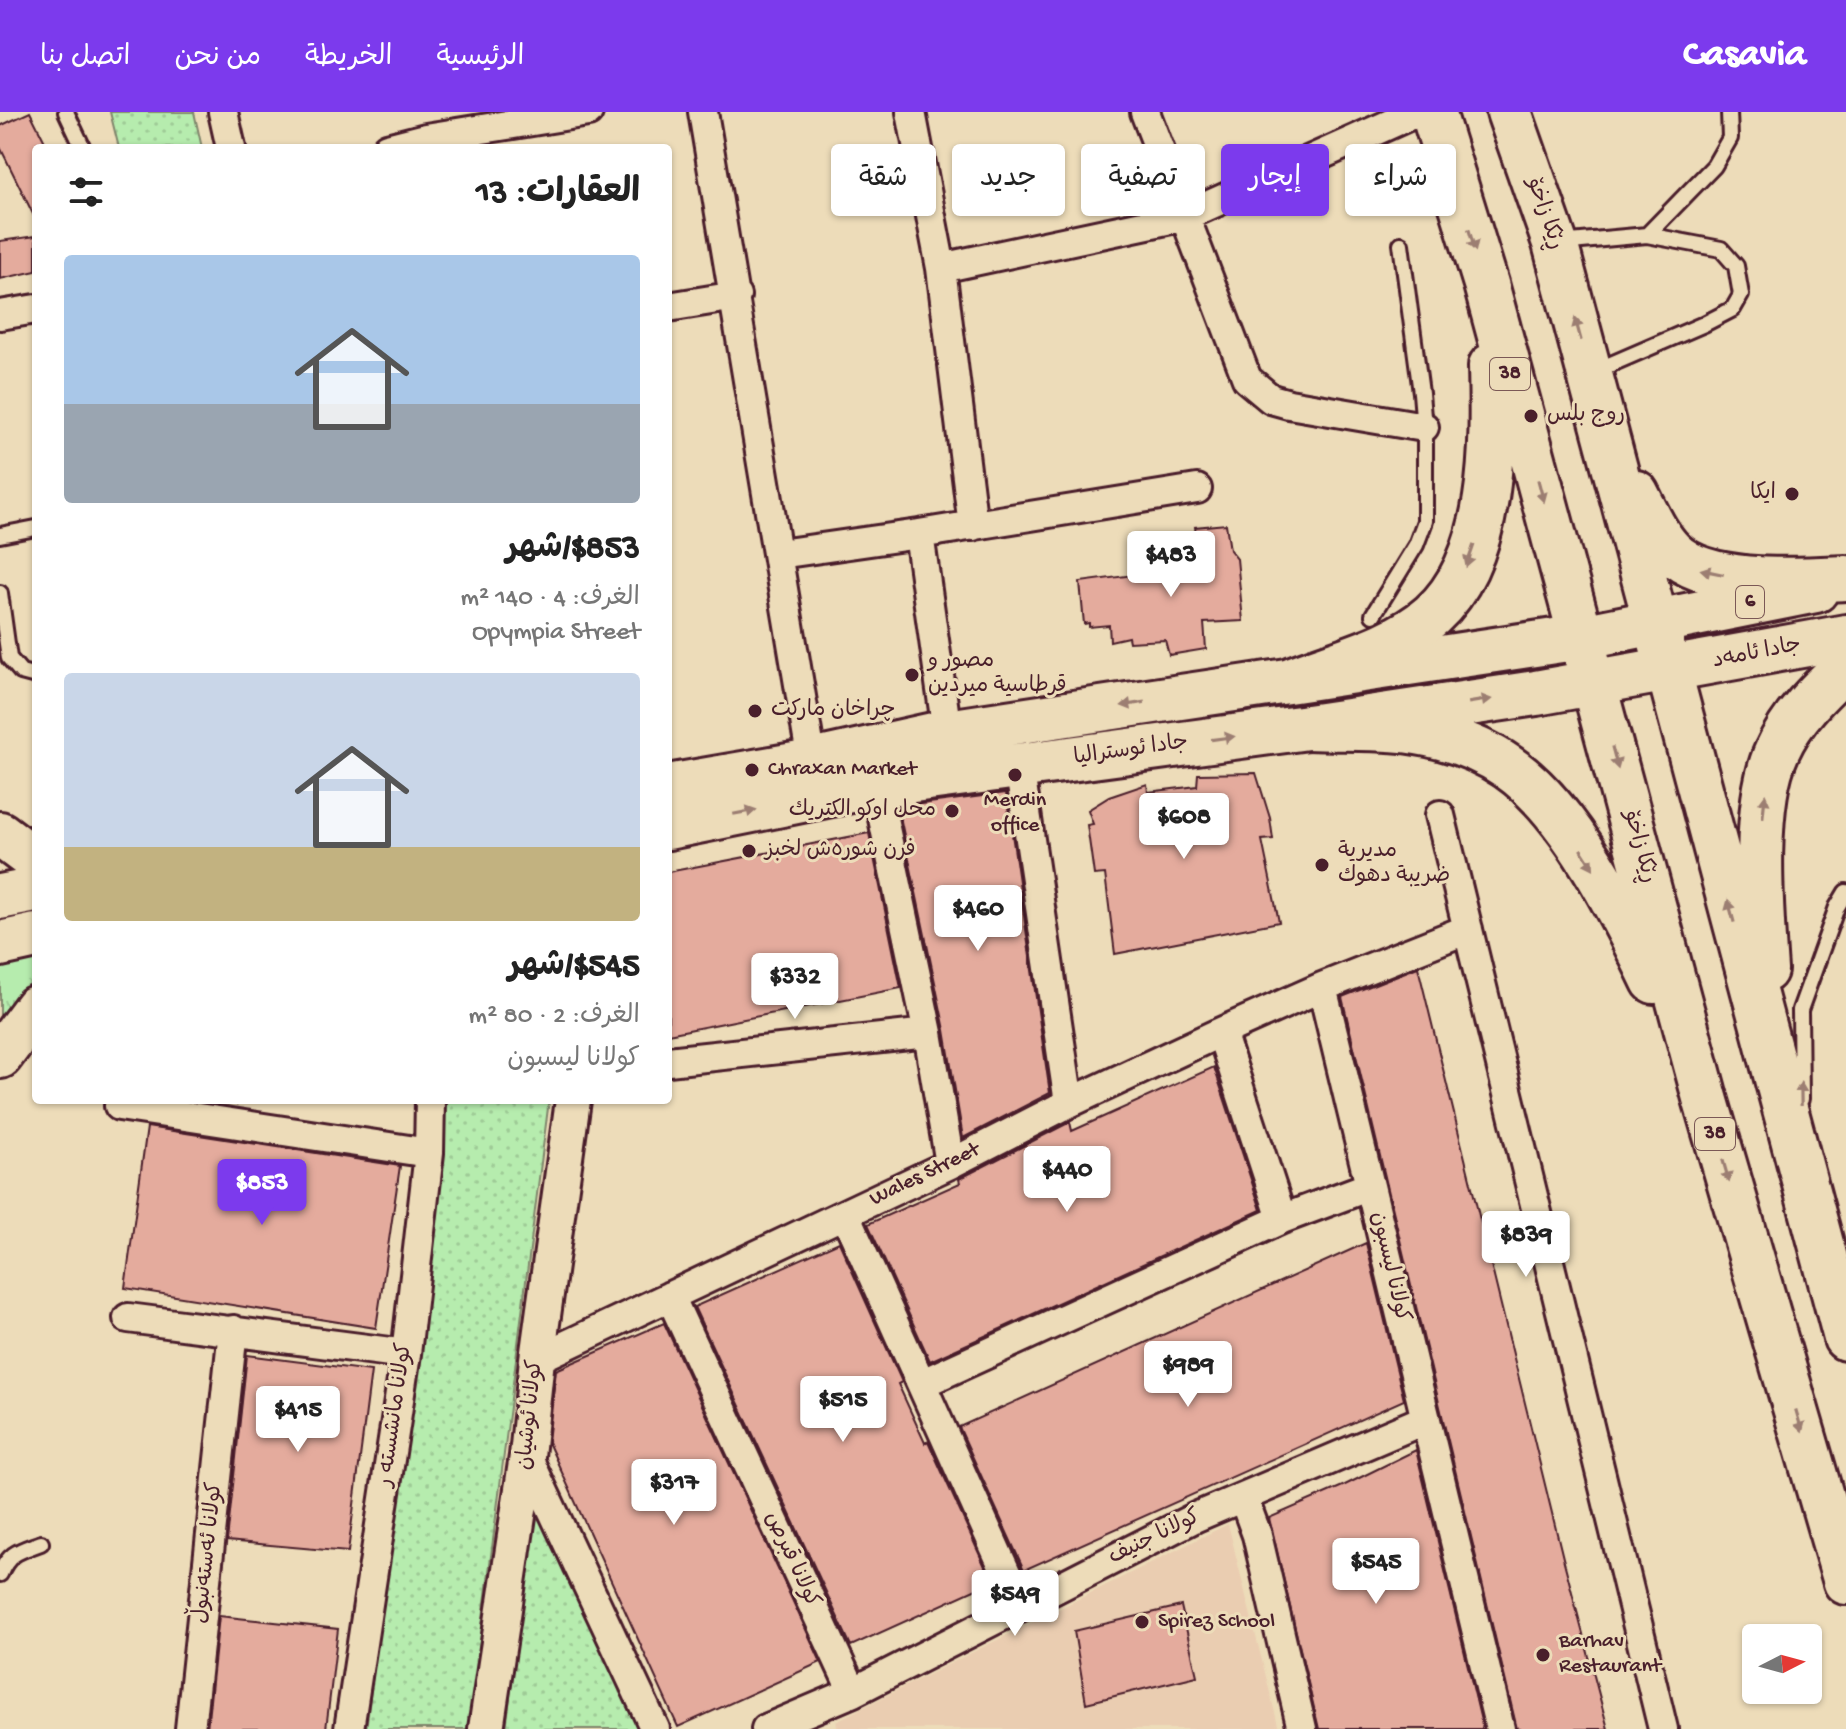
<!DOCTYPE html>
<html lang="ar">
<meta charset="utf-8">
<style>
body{margin:0;font-family:"Gochi Hand","Playpen Sans Arabic",sans-serif;background:#f2f2f2;color:#222;direction:rtl;height:100vh;display:flex;flex-direction:column;font-size:30px;white-space:nowrap}
*{box-sizing:border-box;margin:0}
p{font-size:26px;color:#767676}
.icon{flex:none;width:44px;height:44px;fill:none;stroke:currentColor;stroke-width:2;stroke-linecap:round;stroke-linejoin:round}
.map{position:relative;flex:1;overflow:hidden;direction:ltr}
.panel{position:absolute;left:32px;top:32px;width:640px;height:960px;display:flex;flex-direction:column;background:#fff;border-radius:8px;box-shadow:0 2px 6px #0004;direction:rtl}
.panel>*{flex:none}
.top-card{position:absolute;left:696px;top:32px;width:760px;height:72px;direction:rtl;display:flex;gap:16px}
.needle{width:52px;rotate:84deg}
.controls{position:absolute;left:1742px;top:1512px;display:grid;gap:16px}
.controls a{display:grid;place-items:center;width:80px;height:80px;border-radius:8px;background:#fff;box-shadow:0 2px 6px #0004;font-size:40px}
.price{position:absolute;translate:-50% -68px;padding:0 18px;border-radius:8px;background:#fff;color:#222;font-size:26px;line-height:52px;filter:drop-shadow(0 2px 4px #0008)}
.price::after{content:'';position:absolute;left:50%;top:48px;width:24px;height:18px;margin-left:-12px;background:inherit;clip-path:polygon(0 0,100% 0,50% 100%)}
.price.current{background:#7c3aed;color:#fff}
ul{padding:0;list-style:none}
li{display:grid;align-content:center;gap:16px;height:424px;padding:0 32px}
li span{display:grid;place-items:center;height:248px;border-radius:8px;color:#555}
li>.icon{margin-inline-start:auto}
span .icon{width:144px;height:144px;fill:#fffc;stroke-width:1}
li b{font-size:34px}
h2{display:flex;justify-content:space-between;align-items:center;height:96px;padding:0 32px;font-size:34px}
.pill{padding:0 28px;border-radius:8px;background:#fff;box-shadow:0 2px 6px #0004;font-size:28px;line-height:72px}
.pill.current{background:#7c3aed;color:#fff}
header{display:flex;align-items:center;gap:48px;box-sizing:border-box;height:112px;padding:0 40px;background:#7c3aed;color:#fff}
header strong{font-size:38px}
nav{display:flex;gap:44px;margin-inline-start:auto;font-size:28px}
.map>svg:first-child{display:block}
</style>
<header>
<strong>Casavia</strong>
<nav><a>الرئيسية</a><a>الخريطة</a><a>من نحن</a><a>اتصل بنا</a></nav>
</header>
<div class="map">
<svg width="1846" height="1617" viewBox="0 0 1846 1617">
<defs>
<pattern id="park-tufts" width="24" height="20" patternUnits="userSpaceOnUse" patternTransform="scale(2)"><rect width="24" height="20" fill="#b6ecae"/><path d="M3 7l-1-3M5 7V3M7 7l1-3M15 17l-1-3M17 17v-4M19 17l1-3" fill="none" stroke="#9eca96"/></pattern>
<pattern id="garden-dots" width="8" height="8" patternUnits="userSpaceOnUse" patternTransform="scale(2)"><rect width="8" height="8" fill="#b6ecae"/><path d="M2 2h.1M6 6h.1" fill="none" stroke="#9eca96" stroke-width="1.8" stroke-linecap="round"/></pattern>
</defs>
<rect width="100%" height="100%" fill="#eddcb9"/>
<filter id="ink" filterUnits="userSpaceOnUse"><feTurbulence type="fractalNoise" baseFrequency=".0125" numOctaves="2"/><feDisplacementMap in="SourceGraphic" scale="16" xChannelSelector="R" yChannelSelector="G"/><feConvolveMatrix kernelMatrix="1 2 1 2 8 2 1 2 1" color-interpolation-filters="sRGB"/></filter>
<g filter="url(#ink)">
<path fill="#eacdb1" d="M1228,1412L1279,1617H838L836,1609Z"/>
<path fill="url(#park-tufts)" stroke="#80866c" stroke-width="2" d="M36,836V880L0,922V843Z"/>
<path fill="url(#garden-dots)" stroke="#80866c" stroke-width="2" d="M110,0H194L202,36H119Z
M443,988H549L469,1617H366L437,1065Z
M534,1392L641,1617H506Z"/>
<path fill="#e4ab9d" stroke="#4a1f2b" stroke-width="2" d="M30,0L48,36H36V108L0,35V14Z
M36,124V159L0,167V129Z
M1226,412L1230,438L1237,447L1243,509L1204,511L1206,537L1169,543L1165,528L1129,530L1128,525L1110,529L1109,513L1089,515V511L1084,512L1080,470L1141,462L1142,466L1184,460L1185,453L1200,454L1195,415Z
M1256,661L1270,706L1273,727L1262,728L1279,810L1115,842L1105,762L1094,763L1087,713L1093,712L1088,698L1109,685L1147,672L1148,680L1197,674L1198,662Z
M1006,681L1050,981L963,1026L945,918L898,695Z
M869,721L901,876L668,922V760Z
M1418,855L1563,1446L1608,1617H1517L1342,885Z
M1214,955L1261,1098L930,1249L868,1112L960,1071L959,1067L1070,1010L1072,1019Z
M147,1015L400,1054L376,1216L125,1176Z
M839,1130L902,1270L898,1272L925,1331L928,1329L992,1470L851,1534L694,1195Z
M1366,1131L1404,1288L1024,1458L959,1315Z
M664,1211L821,1550L678,1615L548,1330L556,1258Z
M247,1243L371,1259L348,1440L227,1429Z
M1416,1338L1483,1617H1319L1269,1406L1345,1373Z
M1181,1494L1197,1564L1086,1591L1074,1519Z
M219,1504L338,1517L326,1617H207Z"/>
<g fill="none" stroke-linecap="round" stroke-linejoin="round">
<defs>
<path id="service" d="M66,0L83,36
M1647,123L1714,54L1730,26L1729,0
M1560,131L1647,123L1721,137L1736,154L1741,183L1733,197L1704,212L1595,259
M0,423L36,416
M0,481L9,546L21,560L36,564
M1373,503L1416,433L1425,409V328L1421,281L1401,132
M1801,987L1800,898L1837,795L1846,780
M0,1462C9,1440 20,1439 41,1431"/>
<path id="minor" d="M223,0L231,36
M703,0L812,650
M911,0L941,156L973,414
M1145,0L1247,267L1271,287L1289,292L1424,315
M387,36L426,26L588,0
M941,156L1185,104L1417,0
M668,195L736,184
M0,203L36,197
M919,422L1197,377
M779,442L919,422L947,620
M1019,653L1069,991
M876,673L928,921L950,1052
M1440,703L1663,1617
M1322,875L1370,1074
M1221,920L1282,1107
M668,949L928,921
M119,994L429,1041
M845,1102L1021,1494
M670,1184L853,1580
M128,1206L406,1242
M537,1247L950,1052L1069,991L1221,920L1322,875L1468,817
M923,1271L1282,1107L1370,1074L1500,1617
M527,1344L655,1617
M1243,1385L1257,1423L1302,1617
M190,1617L233,1218
M349,1617L406,1242L429,1041L430,988
M766,1617L853,1580L1196,1405L1426,1307"/>
<path id="tertiary" d="M486,1617L527,1344L537,1247L573,988"/>
<path id="primary" d="M668,675L812,650L947,620L1581,525L1816,478
M668,715L876,673L1308,615L1536,581L1846,525
M0,785L36,778
M0,832L36,824"/>
<path id="trunk" d="M1433,0L1486,172L1705,986L1846,1470
M1509,0L1555,131L1846,1226
M1636,381C1646,400 1656,424 1672,440C1707,475 1798,468 1846,466
M1293,567C1339,549 1395,536 1432,503C1495,446 1493,333 1491,254
M1308,615C1351,617 1399,613 1441,625C1464,631 1488,641 1508,655C1570,697 1622,802 1654,869
M1765,858C1761,799 1752,692 1777,639C1792,605 1819,579 1846,554"/>
<path id="motorway" d="M0,722L36,749
M0,944L36,896"/>
</defs>
<use href="#service" stroke="#4a1f2b" stroke-width="20"/>
<use href="#minor" stroke="#4a1f2b" stroke-width="34"/>
<use href="#tertiary" stroke="#4a1f2b" stroke-width="40"/>
<use href="#primary" stroke="#4a1f2b" stroke-width="50"/>
<use href="#trunk" stroke="#4a1f2b" stroke-width="50"/>
<use href="#motorway" stroke="#4a1f2b" stroke-width="50"/>
<use href="#service" stroke="#eddcb9" stroke-width="14"/>
<use href="#minor" stroke="#eddcb9" stroke-width="28"/>
<use href="#tertiary" stroke="#eddcb9" stroke-width="34"/>
<use href="#primary" stroke="#eddcb9" stroke-width="44"/>
<use href="#trunk" stroke="#eddcb9" stroke-width="44"/>
<use href="#motorway" stroke="#eddcb9" stroke-width="44"/>
</g>
<defs><path id="oneway-solid" d="M-6-.8H1V-3.2L6.5 0L1 3.2V.8H-6Z" transform="scale(2)"/></defs>
<g fill="#9c7e72">
<use href="#oneway-solid" transform="translate(1472 128) rotate(73)"/>
<use href="#oneway-solid" transform="translate(1578 217) rotate(-105)"/>
<use href="#oneway-solid" transform="translate(1541 379) rotate(75)"/>
<use href="#oneway-solid" transform="translate(1470 444) rotate(109)"/>
<use href="#oneway-solid" transform="translate(1712 460) rotate(-168)"/>
<use href="#oneway-solid" transform="translate(1480 589) rotate(-9)"/>
<use href="#oneway-solid" transform="translate(1133 592) rotate(171)"/>
<use href="#oneway-solid" transform="translate(1223 626) rotate(-8)"/>
<use href="#oneway-solid" transform="translate(1615 646) rotate(75)"/>
<use href="#oneway-solid" transform="translate(1764 694) rotate(-84)"/>
<use href="#oneway-solid" transform="translate(745 700) rotate(-11)"/>
<use href="#oneway-solid" transform="translate(1587 747) rotate(57)"/>
<use href="#oneway-solid" transform="translate(1731 799) rotate(-105)"/>
<use href="#oneway-solid" transform="translate(1801 982) rotate(-91)"/>
<use href="#oneway-solid" transform="translate(1726 1059) rotate(74)"/>
<use href="#oneway-solid" transform="translate(1799 1309) rotate(74)"/>
</g>
</g>
<g fill="#4a1f2b" stroke="#eddcb9" stroke-width="3">
<circle cx="1531" cy="304" r="8"/>
<circle cx="1792" cy="382" r="8"/>
<circle cx="912" cy="563" r="8"/>
<circle cx="755" cy="599" r="8"/>
<circle cx="752" cy="658" r="8"/>
<circle cx="1015" cy="663" r="8"/>
<circle cx="952" cy="699" r="8"/>
<circle cx="749" cy="739" r="8"/>
<circle cx="1322" cy="753" r="8"/>
<circle cx="1142" cy="1510" r="8"/>
<circle cx="1543" cy="1543" r="8"/>
</g>
<g text-anchor="middle" dominant-baseline="central" stroke-width="6" stroke-linejoin="round" paint-order="stroke">
<g fill="#eddcb9" stroke="#7b5856" stroke-width="2">
<rect x="1490" y="246" width="40" height="32" rx="6"/>
<rect x="1736" y="474" width="28" height="32" rx="6"/>
<rect x="1695" y="1006" width="40" height="32" rx="6"/>
</g>
<g font-size="20" font-weight="bold" fill="#4a1f2b">
<text x="1510" y="262">38</text>
<text x="1750" y="490">6</text>
<text x="1715" y="1022">38</text>
</g>
<g font-size="22" fill="#4a1f2b" stroke="#eddcb9">
<text transform="translate(1544 102) rotate(71)">ڕێکا زاخۆ</text>
<text transform="translate(1757 542) rotate(-11)">جادا ئامەد</text>
<text transform="translate(1131 639) rotate(-8)">جادا ئوسترالیا</text>
<text transform="translate(1639 735) rotate(75)">ڕێکا زاخۆ</text>
<text transform="translate(925 1063) rotate(-26)">Wales Street</text>
<text transform="translate(1389 1155) rotate(77)">كولانا ليسبون</text>
<text transform="translate(396 1303) rotate(-82)">كولانا مانشسته ر</text>
<text transform="translate(531 1303) rotate(-84)">كولانا ئوشيان</text>
<text transform="translate(1155 1426) rotate(-26)">كولانا جنيف</text>
<text transform="translate(209 1441) rotate(-84)">كولانا ئەستەنبوڵ</text>
<text transform="translate(791 1448) rotate(65)">كولانا قبرص</text>
</g>
<g font-size="22" fill="#4a1f2b" stroke="#eddcb9" text-anchor="start">
<text x="1547" y="304">روج بلس</text>
<text x="1776" y="382" text-anchor="end">ايكا</text>
<text x="928" y="550">مصور و<tspan x="928" dy="25">قرطاسية ميردين</tspan></text>
<text x="771" y="599">چراخان ماركت</text>
<text x="768" y="658">Chraxan Market</text>
<text x="1015" y="689" text-anchor="middle">Merdin<tspan x="1015" dy="25">office</tspan></text>
<text x="936" y="699" text-anchor="end">محل اوكو الكتريك</text>
<text x="765" y="739">فرن شوره‌ش لخبز</text>
<text x="1338" y="740">مديرية<tspan x="1338" dy="25">ضريبة دهوك</tspan></text>
<text x="1158" y="1510">Spirez School</text>
<text x="1559" y="1530">Barhav<tspan x="1559" dy="25">Restaurant</tspan></text>
</g>
</g>
</svg>
<div class="controls">
<a><svg class="needle" viewBox="-14 -14 28 28"><path d="M0-13l5 13h-10z" fill="#e53935"/><path d="M0 13l5-13h-10z" fill="#767676"/></svg></a>
</div>
<b class="price" style="left:1171px;top:487px">$483</b>
<b class="price" style="left:1184px;top:749px">$608</b>
<b class="price" style="left:978px;top:841px">$460</b>
<b class="price" style="left:795px;top:909px">$332</b>
<b class="price" style="left:1067px;top:1102px">$440</b>
<b class="price current" style="left:262px;top:1115px">$853</b>
<b class="price" style="left:1526px;top:1167px">$839</b>
<b class="price" style="left:1188px;top:1297px">$989</b>
<b class="price" style="left:843px;top:1332px">$515</b>
<b class="price" style="left:298px;top:1342px">$415</b>
<b class="price" style="left:674px;top:1415px">$317</b>
<b class="price" style="left:1376px;top:1494px">$545</b>
<b class="price" style="left:1015px;top:1526px">$549</b>
<div class="top-card">
<a class="pill">شراء</a>
<a class="pill current">إيجار</a>
<a class="pill">تصفية</a>
<a class="pill">جديد</a>
<a class="pill">شقة</a>
</div>
<section class="panel">
<h2>العقارات: 13<svg class="icon" aria-label="filters" viewBox="0 0 24 24"><path d="M4 7h16M4 17h16"/><circle cx="9" cy="7" r="2"/><circle cx="15" cy="17" r="2"/></svg></h2>
<ul>
<li><span style="background:linear-gradient(#a9c7e8 60%,#9aa5b1 0)"><svg class="icon" aria-label="home" viewBox="0 0 24 24"><path d="M3 11l9-7 9 7M6 9v11h12V9"/></svg></span><div><b>$853/شهر</b><p>الغرف: 4 · 140 m²</p><p>Opympia Street</p></div></li>
<li><span style="background:linear-gradient(#c9d6e8 70%,#c2b280 0)"><svg class="icon" aria-label="home" viewBox="0 0 24 24"><path d="M3 11l9-7 9 7M6 9v11h12V9"/></svg></span><div><b>$545/شهر</b><p>الغرف: 2 · 80 m²</p><p>كولانا ليسبون</p></div></li>
</ul>
</section>
</div>
